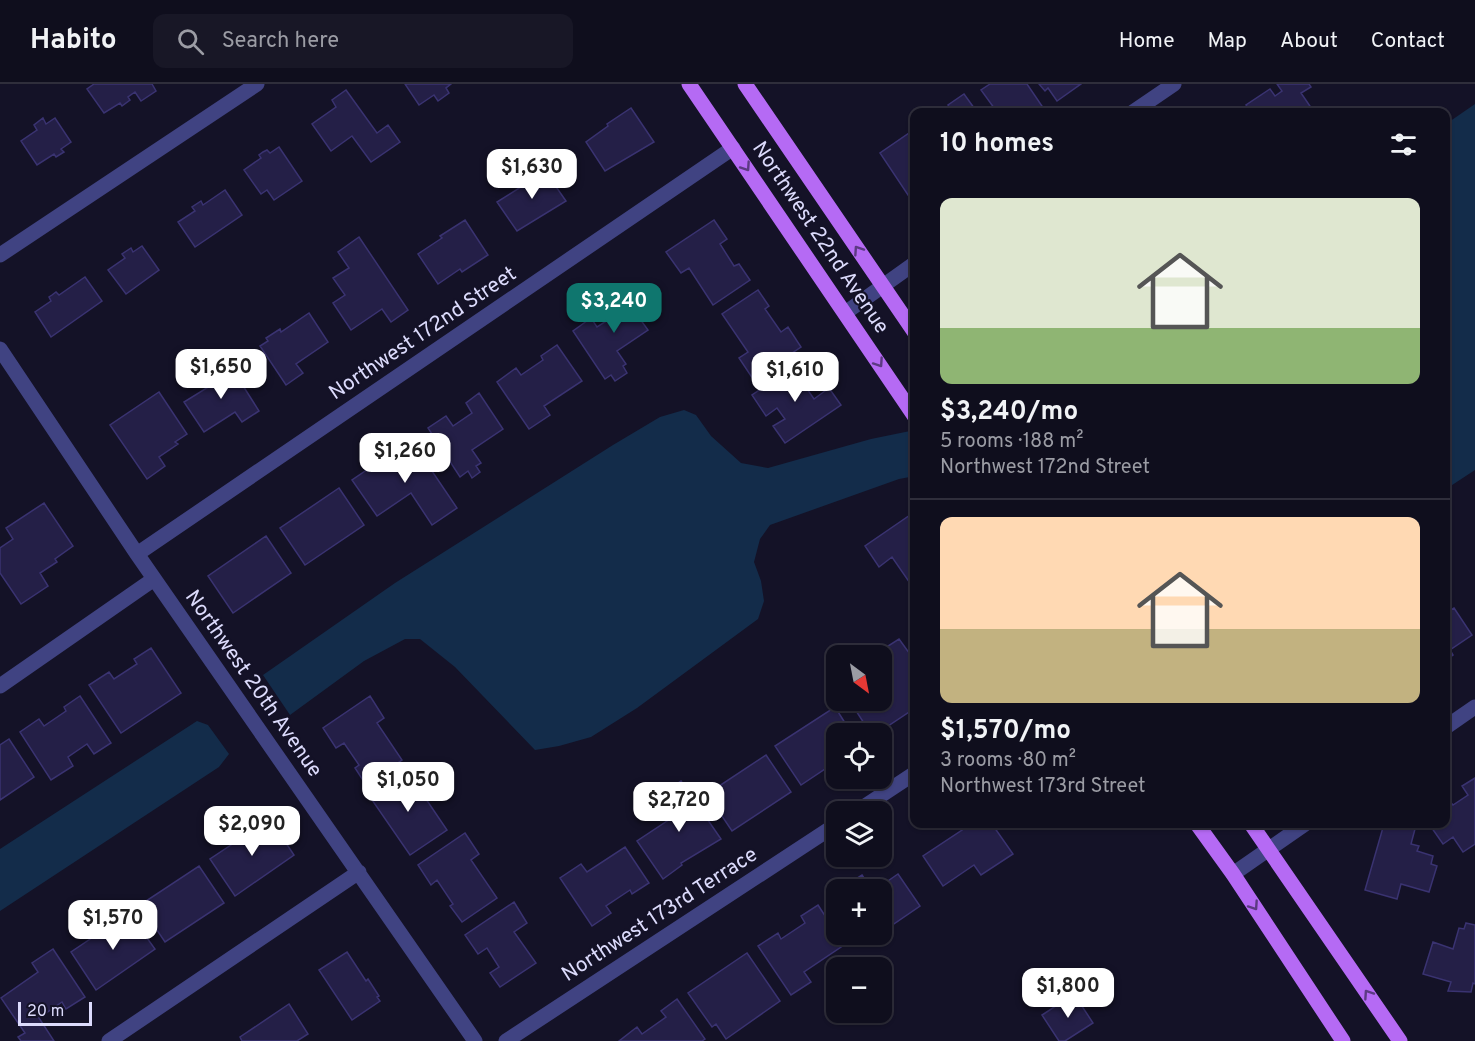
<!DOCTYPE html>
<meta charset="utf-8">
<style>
body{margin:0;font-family:Overpass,sans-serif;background:#181726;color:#f1f3f6;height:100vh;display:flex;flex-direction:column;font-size:22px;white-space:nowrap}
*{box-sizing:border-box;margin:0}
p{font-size:20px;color:#9b9ca4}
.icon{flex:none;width:33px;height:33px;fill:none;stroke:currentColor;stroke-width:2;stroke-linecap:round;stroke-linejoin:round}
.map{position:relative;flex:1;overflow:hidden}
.details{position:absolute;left:910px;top:24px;width:540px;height:720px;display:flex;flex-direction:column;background:#0f0e1d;border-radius:12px;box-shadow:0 2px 4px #0004,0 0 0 2px #2f2e3b}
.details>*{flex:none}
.needle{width:39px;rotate:148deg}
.fabs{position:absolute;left:826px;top:561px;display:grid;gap:12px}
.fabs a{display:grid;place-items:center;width:66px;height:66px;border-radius:12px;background:#0f0e1d;box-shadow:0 2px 4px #0004,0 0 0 2px #2f2e3b;font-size:30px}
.scale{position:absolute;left:18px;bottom:15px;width:74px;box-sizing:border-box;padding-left:6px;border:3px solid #dcdbfc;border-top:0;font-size:16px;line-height:21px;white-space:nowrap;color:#dcdbfc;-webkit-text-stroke:4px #141227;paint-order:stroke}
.price{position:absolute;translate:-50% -51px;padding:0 14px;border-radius:12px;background:#fff;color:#222;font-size:20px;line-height:39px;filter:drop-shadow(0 2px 3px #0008)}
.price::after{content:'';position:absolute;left:50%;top:36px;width:18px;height:14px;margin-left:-9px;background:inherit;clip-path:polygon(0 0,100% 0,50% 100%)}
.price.current{background:#0f766e;color:#fff}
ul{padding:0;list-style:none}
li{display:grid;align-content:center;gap:12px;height:318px;padding:0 30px}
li+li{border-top:2px solid #2f2e3b}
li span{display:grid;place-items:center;height:186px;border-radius:12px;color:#555}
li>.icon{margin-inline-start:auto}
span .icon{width:108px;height:108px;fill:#fffc;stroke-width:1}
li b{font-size:26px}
h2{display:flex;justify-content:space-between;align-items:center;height:72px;padding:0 30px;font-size:26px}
header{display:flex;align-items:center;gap:36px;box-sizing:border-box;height:84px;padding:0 30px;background:#0f0e1d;border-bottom:2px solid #2f2e3b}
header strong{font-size:28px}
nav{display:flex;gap:33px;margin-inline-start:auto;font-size:21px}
.search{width:420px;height:54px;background:#181726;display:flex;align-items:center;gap:15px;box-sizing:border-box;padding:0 21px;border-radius:12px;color:#9b9ca4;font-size:22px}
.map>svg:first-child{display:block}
</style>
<header>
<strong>Habito</strong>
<div class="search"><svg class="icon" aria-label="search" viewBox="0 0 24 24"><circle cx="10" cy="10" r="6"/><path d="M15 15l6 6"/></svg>Search here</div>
<nav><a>Home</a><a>Map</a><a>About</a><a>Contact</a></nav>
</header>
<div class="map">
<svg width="1475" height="957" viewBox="0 0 1475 957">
<rect width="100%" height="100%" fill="#141227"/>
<path fill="#132c4a" d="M1475,20V386L1446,405V40Z
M684,326L696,331L711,352L741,379L768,384L871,355L915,346V392L899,395L770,441L760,455L754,478L761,497L764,517L758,535L637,624L591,653L559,662L535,666L455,583L420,555H405L364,577L290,631L263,591L395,499L613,361L660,333Z
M197,637L208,641L229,670L219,683L0,827V765Z"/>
<path fill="#241f47" stroke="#3a3371" stroke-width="1.5" d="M94,0H152L156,7L141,17L135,8L128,13L130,16L122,22L120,19L104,29L87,5Z
M405,0H451L446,4L449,9L438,17L434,11L419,21Z
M990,0H1027L1044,25L1039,28H997L981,6Z
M1039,0H1081L1057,17L1048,4L1045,7Z
M1277,0H1309L1311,3L1301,9L1314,28H1251L1246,21L1270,5L1275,12L1282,7Z
M346,6L377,49L388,41L400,58L371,78L352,52L331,67L312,40L336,23L332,16Z
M964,10L977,28H948L951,26L948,21Z
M631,24L654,58L605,87L586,58L608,42L607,40Z
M43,34L46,40L55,34L71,58L61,65L64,68L56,73L54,70L37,81L21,57L37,46L34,41Z
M915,45V115L912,117L880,69Z
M279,63L302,97L274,116L267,106L261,110L244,86L261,74L259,71L263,68L267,66L270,69Z
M543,84L566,117L517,147L497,118L521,103L519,100Z
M225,106L242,131L195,163L178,138L195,127L192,123L201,117L203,121Z
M465,136L488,171L462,188L460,185L438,200L418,170L442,154L440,152Z
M714,136L727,155L720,160L734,182L739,180L750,196L713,221L689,184L681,189L666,168Z
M359,153L408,226L391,238L382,225L351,246L333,219L345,211L333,194L349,184L338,168Z
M142,162L159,186L126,210L108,186L125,174L122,170L131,164L133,168Z
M85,193L102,217L51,253L35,228L51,217L49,213L52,211L56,208L59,211Z
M635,204L651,228L640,235L648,246L617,267L626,280L623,282L627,289L615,297L611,291L605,295L573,247L591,234L597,243L616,231L610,221Z
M758,206L769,222L765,225L781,248L788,243L801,263L753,295L739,274L748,268L722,230Z
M309,229L328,258L296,280L303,289L286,301L260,262L268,257L266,254L280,245L281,248Z
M557,261L582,297L544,322L550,331L529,345L497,298L516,284L521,291L543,276L541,272Z
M799,279L812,298L805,302L814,315L829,304L841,321L785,359L773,342L785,335L777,324L766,332L752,311Z
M218,280L225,291L233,286L259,327L242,338L235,328L204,348L184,318L210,302L202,290Z
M159,308L187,350L175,358L178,360L159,373L165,382L147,395L110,341Z
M479,309L503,345L472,366L481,379L476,382L480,388L472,394L468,387L460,393L428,344L446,332L453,342L472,329L466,319Z
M411,356L457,424L432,441L411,409L377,432L352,396Z
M339,404L364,441L305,481L280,444Z
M44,419L73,462L55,475L57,478L40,489L48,502L21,520L0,489V464L13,455L6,444Z
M913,429L915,432L914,505L892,473L879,483L865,462Z
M266,452L291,489L233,529L208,492Z
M1454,524L1472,551L1450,566L1453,571L1446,576V529Z
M899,555L915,577V624L876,650H871L849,616H882V592L886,589L882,582V572L874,571Z
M151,564L181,609L121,649L89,601L109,588L114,595L137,580L134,575Z
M80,612L111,659L94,670L87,660L68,673L73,682L51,696L20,648L39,635L44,642L66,627L64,623Z
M370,612L384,634L377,639L402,676L366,701L355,684L359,681L344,659L336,664L323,644Z
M835,623L852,650H837V677L801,701L775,662Z
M9,655L34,693L0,716V661Z
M766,671L791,708L732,747L707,710Z
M407,687L447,746L410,771L370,713Z
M1475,694V760L1463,768L1453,753L1443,760L1429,740H1446V713L1453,721L1468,711L1462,702Z
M681,697L721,755L681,779L682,781L663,795L637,757L676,731L662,710Z
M270,735L294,771L235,812L210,775Z
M957,740H992L1013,770L981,791L974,781L943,802L923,772L962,746Z
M1384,740H1398L1415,745L1411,760L1419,762L1417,767L1433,772L1431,780L1437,782L1429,808L1401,800L1397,815L1365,806Z
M465,749L479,770L471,776L497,814L462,838L450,822L453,820L437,796L431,801L418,781Z
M625,763L649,799L632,810L630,806L606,822L611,829L592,842L560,794L581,780L587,788Z
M199,782L224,819L165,858L140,821Z
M898,790L920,822L882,848V806H875Z
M862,791L872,806H844L843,803Z
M514,818L527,839L514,848L536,879L500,903L490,889L499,883L487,864L478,870L465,851Z
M818,821L844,861L804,888L811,898L791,911L758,862L778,849L781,855L805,839L801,832Z
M129,829L155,865L96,906L71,868Z
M1466,839L1475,841V900L1473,899L1471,908L1448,907L1451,898L1423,890L1433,858L1453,865L1459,844L1464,845Z
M53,865L85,913L66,925L62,918L39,934L54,957H21L18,953L25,949L1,914L38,888L32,879Z
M347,868L366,897L368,895L379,912L377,913L380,917L352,936L319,886Z
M747,869L780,917L726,955L716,940L712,943L688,909Z
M1074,910L1093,939L1065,957H1059L1042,931Z
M677,915L705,955L702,957H619L637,943L642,950L666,933L661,927Z
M289,920L308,950L297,957H242L240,953Z"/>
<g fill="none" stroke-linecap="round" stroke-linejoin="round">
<path stroke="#404382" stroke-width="15" d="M1133,28L1174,0
M0,171L257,0
M845,229L915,179
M0,265L137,470L475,957
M137,470L733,64
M0,602L154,495
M1446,643L1475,623
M856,728L915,689
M1233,790L1305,740
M109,957L359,788
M506,957L837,740"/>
<path stroke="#b56af4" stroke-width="15" d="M689,0L915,333
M745,0L915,249
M1197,740L1233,790L1343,957
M1251,740L1400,957"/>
</g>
<defs><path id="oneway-chevron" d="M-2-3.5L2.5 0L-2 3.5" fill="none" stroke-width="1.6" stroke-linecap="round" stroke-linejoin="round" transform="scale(1.5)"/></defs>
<g stroke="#5c3a83">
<use href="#oneway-chevron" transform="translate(746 83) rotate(56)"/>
<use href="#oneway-chevron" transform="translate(858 166) rotate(-124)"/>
<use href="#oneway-chevron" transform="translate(879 279) rotate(56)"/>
<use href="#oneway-chevron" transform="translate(1254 822) rotate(56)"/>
<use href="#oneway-chevron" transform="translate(1368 910) rotate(-124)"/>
</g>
<g text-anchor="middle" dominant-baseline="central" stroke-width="4.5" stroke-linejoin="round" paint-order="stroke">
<g font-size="21" fill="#dcdbfc" stroke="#141227">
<text transform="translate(820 154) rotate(56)">Northwest 22nd Avenue</text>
<text transform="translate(423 250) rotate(-34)">Northwest 172nd Street</text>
<text transform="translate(253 600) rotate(55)">Northwest 20th Avenue</text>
<text transform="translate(660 831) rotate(-33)">Northwest 173rd Terrace</text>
</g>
</g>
</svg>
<div class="fabs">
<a><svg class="needle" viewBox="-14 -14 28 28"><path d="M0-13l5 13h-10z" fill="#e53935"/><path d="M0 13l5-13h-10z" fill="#9b9ca4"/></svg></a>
<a><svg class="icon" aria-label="locate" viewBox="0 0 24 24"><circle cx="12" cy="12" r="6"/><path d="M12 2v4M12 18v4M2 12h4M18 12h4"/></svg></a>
<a><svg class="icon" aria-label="layers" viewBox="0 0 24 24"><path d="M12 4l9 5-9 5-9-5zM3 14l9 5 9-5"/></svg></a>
<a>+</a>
<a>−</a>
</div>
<div class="scale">20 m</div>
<b class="price" style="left:532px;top:116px">$1,630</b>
<b class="price current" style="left:614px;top:250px">$3,240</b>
<b class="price" style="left:221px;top:316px">$1,650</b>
<b class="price" style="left:795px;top:319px">$1,610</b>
<b class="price" style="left:405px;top:400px">$1,260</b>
<b class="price" style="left:408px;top:729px">$1,050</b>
<b class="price" style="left:679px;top:749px">$2,720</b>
<b class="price" style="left:252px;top:773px">$2,090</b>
<b class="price" style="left:113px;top:867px">$1,570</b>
<b class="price" style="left:1068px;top:935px">$1,800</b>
<section class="details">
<h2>10 homes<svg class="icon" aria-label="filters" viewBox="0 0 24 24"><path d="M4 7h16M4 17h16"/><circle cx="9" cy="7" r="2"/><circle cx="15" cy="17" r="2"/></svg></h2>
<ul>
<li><span style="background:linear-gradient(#dfe7d0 70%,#8fb573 0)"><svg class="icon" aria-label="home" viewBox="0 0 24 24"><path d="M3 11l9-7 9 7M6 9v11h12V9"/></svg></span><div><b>$3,240/mo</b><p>5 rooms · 188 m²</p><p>Northwest 172nd Street</p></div></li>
<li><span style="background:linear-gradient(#ffd9b3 60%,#c2b280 0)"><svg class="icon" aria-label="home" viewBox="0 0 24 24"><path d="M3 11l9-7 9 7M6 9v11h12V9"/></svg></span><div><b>$1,570/mo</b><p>3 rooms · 80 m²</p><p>Northwest 173rd Street</p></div></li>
</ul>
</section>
</div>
